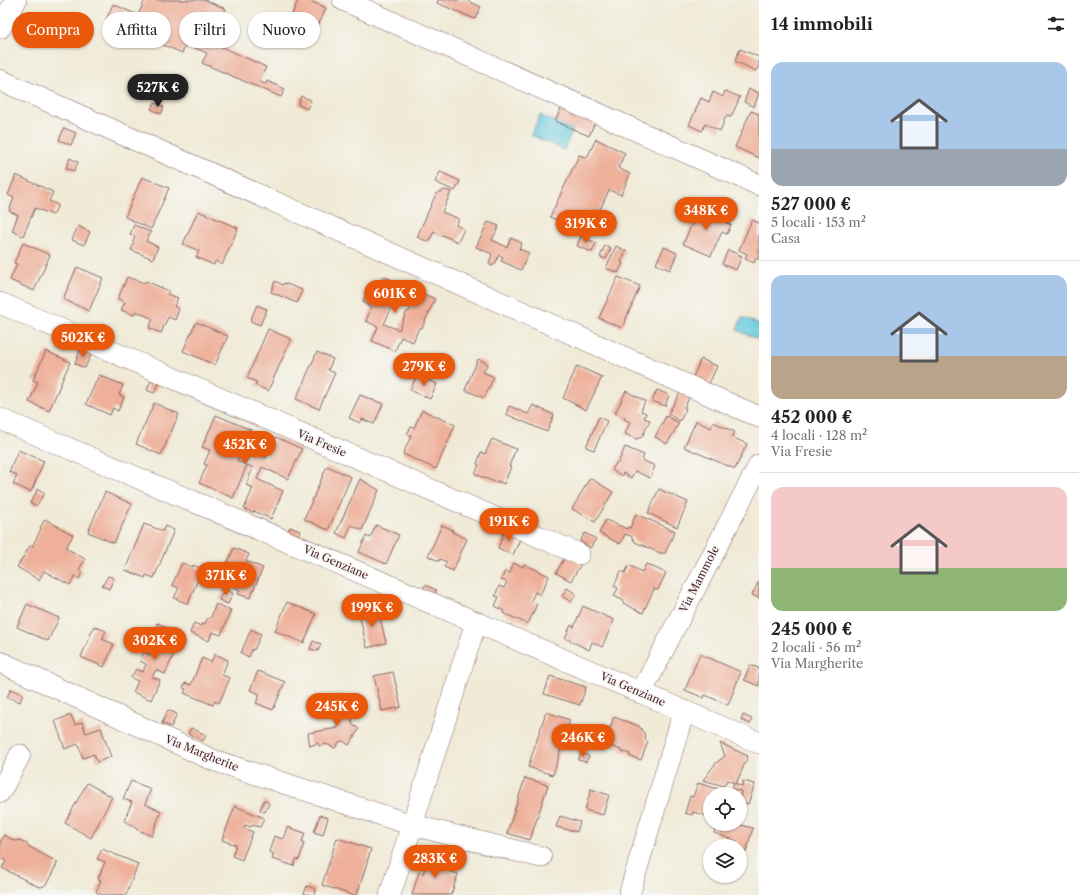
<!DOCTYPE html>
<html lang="it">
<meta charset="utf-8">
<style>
body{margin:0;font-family:"Libre Caslon Text",serif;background:#f2f2f2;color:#222;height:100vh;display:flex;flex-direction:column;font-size:15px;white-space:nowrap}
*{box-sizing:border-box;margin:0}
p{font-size:13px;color:#767676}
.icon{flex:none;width:22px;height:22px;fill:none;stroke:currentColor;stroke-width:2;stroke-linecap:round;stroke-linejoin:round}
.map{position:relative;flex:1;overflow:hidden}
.panel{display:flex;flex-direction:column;background:#fff;width:320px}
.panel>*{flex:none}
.hud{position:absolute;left:12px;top:12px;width:380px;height:36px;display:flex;gap:8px}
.tools{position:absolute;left:703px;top:787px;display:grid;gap:8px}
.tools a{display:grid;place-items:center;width:44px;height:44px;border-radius:50%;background:#fff;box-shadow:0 1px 3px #0004;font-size:20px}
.price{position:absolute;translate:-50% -34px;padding:0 9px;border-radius:14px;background:#ea580c;color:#fff;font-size:13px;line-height:26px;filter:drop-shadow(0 1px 2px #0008)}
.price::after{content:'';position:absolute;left:50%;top:24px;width:12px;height:9px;margin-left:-6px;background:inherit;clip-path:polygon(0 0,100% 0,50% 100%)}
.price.active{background:#222;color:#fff}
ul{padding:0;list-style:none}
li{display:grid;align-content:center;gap:8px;height:212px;padding:0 12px}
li+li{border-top:1px solid #e0e0e0}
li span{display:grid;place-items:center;height:124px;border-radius:12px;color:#555}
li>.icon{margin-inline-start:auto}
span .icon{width:72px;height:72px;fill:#fffc;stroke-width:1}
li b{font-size:17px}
h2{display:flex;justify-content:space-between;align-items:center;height:48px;padding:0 12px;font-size:17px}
.tag{padding:0 14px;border-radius:18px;background:#fff;box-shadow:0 1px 3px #0004;font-size:14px;line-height:36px}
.tag.active{background:#ea580c;color:#fff}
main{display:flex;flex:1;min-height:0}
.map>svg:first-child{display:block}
</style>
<main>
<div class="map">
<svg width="759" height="895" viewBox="0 0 759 895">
<rect width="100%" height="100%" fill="#f6f6f2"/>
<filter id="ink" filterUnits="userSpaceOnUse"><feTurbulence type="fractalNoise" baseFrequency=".025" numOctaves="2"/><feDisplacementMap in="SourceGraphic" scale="8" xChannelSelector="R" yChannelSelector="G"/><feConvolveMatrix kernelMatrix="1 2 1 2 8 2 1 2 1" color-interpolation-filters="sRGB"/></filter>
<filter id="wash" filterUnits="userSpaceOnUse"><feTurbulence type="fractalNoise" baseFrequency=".012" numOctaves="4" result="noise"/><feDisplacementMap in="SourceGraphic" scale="16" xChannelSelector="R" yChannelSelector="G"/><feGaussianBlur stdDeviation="0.9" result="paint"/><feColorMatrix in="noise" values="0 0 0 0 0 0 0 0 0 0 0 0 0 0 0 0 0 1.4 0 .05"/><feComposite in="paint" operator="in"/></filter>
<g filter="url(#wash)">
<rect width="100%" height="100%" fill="#f0ead6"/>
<path fill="#60c9db" stroke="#557483" d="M540,115L573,130L564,150L531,135Z
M742,317L759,324V340L737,330Z"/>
<g id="blocks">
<path fill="#eeb09a" d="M145,0H205L226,9L211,42L266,67L259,82L266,84L267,81L285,89L281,97L202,63L207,53L186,44L182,53L106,20L113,4L138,15Z
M298,0H308L326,8L317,28L291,17Z
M438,0H466L481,7L475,19L437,3Z
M740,49L759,57V66L756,71L735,61Z
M749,89L759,93L754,107L744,102Z
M725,91L740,97L731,117L726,116L720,131L705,124L702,131L689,125L701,98L709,102L713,92L723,97Z
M301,96L311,100L307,109L298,105Z
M154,103L164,107L161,114L151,109Z
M562,107L595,122L589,136L555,121Z
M751,111L759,114V158L735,147Z
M64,128L76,133L71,145L59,140Z
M596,139L625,153L618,168L630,174L621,195L609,190L589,234L550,217L579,155L587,158Z
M70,158L78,162L74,171L66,168Z
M440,172L460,181L455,191L435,182Z
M16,175L53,192L49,201L58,205L53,215L35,208L23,236L12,231L18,215L9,211L14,198L8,195Z
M142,177L169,188L151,229L125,217Z
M445,190L451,192L442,212L459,219L456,225L464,229L458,242L442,235V236L435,233V231H434L429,242L417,237L436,194Z
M700,206L728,218L726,223L731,225L727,234L722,232L711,256L683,244Z
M198,211L238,228L222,265L215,261L214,265L196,257L199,251L183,244Z
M752,220L759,223V259L756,258L754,263L745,259L747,254L739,250Z
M488,222L499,226L492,240L507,247L511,238L522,243L519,249L529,253L521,270L501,261L503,257L499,255L495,264L491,266L489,263L492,254L476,247Z
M134,225L151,232L146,241L158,247L153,259L131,250L134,243L133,242L135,236L130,234Z
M78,226L90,232L84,245L72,240Z
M581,236L596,243L592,252L577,246Z
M23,243L50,255L34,291L10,280L17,264L14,263Z
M605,245L611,248L606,259L600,257Z
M616,246L626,251L621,262L623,263L618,273L606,268Z
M664,247L677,253L670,270L656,264Z
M728,250L742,256L736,270L722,264Z
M77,267L103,278L89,311L63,299Z
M383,276L400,284L390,304L393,305L384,324L399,330L407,311L409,312L414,301L413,300L417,291L435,299L422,328H419L413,342L401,337L395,351L372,341L378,327L366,321L371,308L363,302L369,289L376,292Z
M127,277L144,283L146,281L169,291L167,294L178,298L174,306L179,309L175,320L168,317L161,333L149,328L153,319L136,311L134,315L121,310L125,302L118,299Z
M618,277L640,286L622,328L599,318Z
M275,281L283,285L284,283L302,290L297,303L271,292Z
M257,305L267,309L260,325L250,321Z
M196,322L228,336L215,365L183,351Z
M268,329L291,339L268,391L255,385L257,382L247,378Z
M81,347L92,352L85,368L75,364Z
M46,351L70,362L49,411L29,402L38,382L33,380Z
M317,352L333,359L328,370L335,373L319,409L296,399Z
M478,359L488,364L483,372L494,377L484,398L465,390Z
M701,359L717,366L708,386L692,379Z
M577,366L602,377L586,410L563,398Z
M99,375L123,385L119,395L124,397L118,411L113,408L110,415L86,404Z
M417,375L437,384L430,399L410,390Z
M151,380L159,384L154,393L147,390Z
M657,390L669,395L665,406L652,401Z
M626,391L645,401L641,411L646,413L644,418L650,420L642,437L636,439L625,434L630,422L624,419L625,417L615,413Z
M681,391L690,396L684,408L686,409L680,421L668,414Z
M360,395L383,404L374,424L362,419L360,423L349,418Z
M154,403L179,414L161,455L136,444Z
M533,405L554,415L547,432L506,414L509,406L528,414Z
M422,410L455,425L436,469L403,454L411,436L407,434L411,427L414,428Z
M216,415L251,430L237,461L245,464L251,451L266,458L276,437L302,449L288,479L262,467L257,479L283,491L271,519L254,511L253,513L244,509L253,488L246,485L253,468L247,465L233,498L199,483L207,465L204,464L210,450L202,447Z
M666,416L679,423L667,444L655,437Z
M599,417L607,421L594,450L586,447Z
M696,421L711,428L713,422L735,432L732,437L747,444L735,469L684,447Z
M492,439L516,449L509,466L511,467L504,484L497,481V483L475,474L479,465L477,464L481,452L485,454Z
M625,447L644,455L642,460L655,466L650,478L635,471L631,478L623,473L622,476L612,470L616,463H618Z
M18,450L44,461L31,492L13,484L17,475L9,472Z
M327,466L351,477L328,530L304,519Z
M590,478L613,492L595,522L572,509Z
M360,479L379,490L362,530L351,525L346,538L336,533Z
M38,489L45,493L36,506L30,503Z
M659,489L688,502L677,527L648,513Z
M105,492L132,504L114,543L88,532Z
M636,514L675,531L665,553H660L635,542L631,536L625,534L620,544L599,533L606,520L627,529L628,527L630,528Z
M45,519L73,535L66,548L85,559L79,570L83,572L79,579L75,576L70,585L44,571L39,580L17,567L30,546L32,547L41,529L40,528Z
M144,524L163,531L165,526L174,530L154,578L146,575L145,578L125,570Z
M376,525L399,535L386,564L359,552L366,536L370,538Z
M442,525L453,530L452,532L467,539L453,571L444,567L447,562L440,559L439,561L428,556Z
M290,527L300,531L297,539L287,535Z
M505,530L521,537L513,555L498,548Z
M585,533L596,539L590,548L580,541Z
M234,548L249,554L246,561L263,568L250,598L238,594L240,590L227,584L228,582L220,579Z
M566,555L581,564L571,581L556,573Z
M182,563L193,567V565L202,569L188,604L174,598L179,588L172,585Z
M514,563L523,567L524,564L549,576L540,595L535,592L531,601L537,604L528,624L503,613L504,611L495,606L499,597L495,596L499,586L504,588L507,582L501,580L505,571L510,573Z
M646,564L666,573L658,590L654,589L643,613L623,603L624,601L614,596L618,588L614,586L621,571L625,573L629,565L642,572Z
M108,576L114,578L109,589L102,586Z
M759,581V598L752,595Z
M425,585L436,590L434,595L423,590Z
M567,588L576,594L571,602L562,596Z
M224,589L233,593L228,604L219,600Z
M287,602L316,614L304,643L275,631Z
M27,604L59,618L48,641L17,627Z
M216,604L231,610L221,635L212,632L209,641L190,633L194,623L201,626L202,623L205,624L207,619L211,617Z
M583,606L614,620L602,647L592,642L589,650L565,638L571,625L574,627Z
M378,608L386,643L367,648L359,613Z
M157,623L175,631L174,632L180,635L176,644L170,642L166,650L174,654L165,674L156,670L152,677L160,680L151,700L133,692L138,681L131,678L136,669L143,672L146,664L140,661L144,652L151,655L154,647L146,643L150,635L152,636Z
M94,626L106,631L102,639L114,644L104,667L81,657Z
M251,629L261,634L254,650L252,649L249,657L241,653Z
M313,641L321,644L318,651L310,649Z
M215,654L228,660L222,675L230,678L219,703L215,701L213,705L184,693L186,689L183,688L185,683L191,685L202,658L211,662Z
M700,654L741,672L728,705L705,695L704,698L685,690Z
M750,665L759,668V686L744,680Z
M258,671L285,682L273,710L256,703L260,694L250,690Z
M393,672L401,707L382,711L374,676Z
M550,676L586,687L580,705L544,694Z
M11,689L23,694L20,702L7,697Z
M342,694L344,703L348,702L353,725L359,729L349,745L343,741L339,742L335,748L326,744L319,746L318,743L310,746L308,733L338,728L332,696Z
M168,710L177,714L171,727L162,723Z
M546,712L570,720L553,775L528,767Z
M71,715L75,725L82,722L86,733L101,728L111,757L97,762L94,754L83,758L78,744L65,749L55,721Z
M743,715L752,719L750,724L741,720Z
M614,717L639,726L644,733L646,741L648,742L641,760L629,756L630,754L620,751L621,750L605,744L608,735L604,734L607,727L610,728Z
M191,728L206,735L203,741L188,734Z
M720,743L748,756L736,784L727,780L724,786L703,780L716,763L725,756Z
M581,753L589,756L586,762L578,760Z
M525,778L548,785L530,840L507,833Z
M131,781L151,789L145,804L161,811L152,836L136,829V827L124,821L132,802L123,799Z
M743,781L755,784L748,804L740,802L741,791L732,789L734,783L742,786Z
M87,783L112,797L91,838L65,823Z
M698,783L728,792L727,794H710V817L693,812L692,815L685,813L690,796L693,797Z
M591,789L609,795L603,815L585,810Z
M264,800L269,803L265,812L260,810Z
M235,806L264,818L260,827L252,825L251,827L245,825L244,828L253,832L242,860L232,856L236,845L222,840Z
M320,815L328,818L323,835L314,832Z
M560,816L580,822L577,832L556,827Z
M717,824H736L753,828L746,852L740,851V846H735L737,841L714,833Z
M287,827L305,833L302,842L304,843L299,860L296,859L294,866L272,859L274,854L269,852L274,836L283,839Z
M4,835L15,841L20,840L26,843L28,846L57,862V864L47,883L44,886L41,887L37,886L2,868L6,861L0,858V843Z
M337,838L371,849L357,895H352L322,885Z
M102,849L138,864L126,895H102L96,892L101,880L98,879L105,862L97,859Z
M429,855L449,861L446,870L458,874L451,895H412L419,872L423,874Z
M307,886L316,889L315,895L304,894Z"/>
</g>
</g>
<g filter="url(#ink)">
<use href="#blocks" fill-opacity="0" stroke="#846667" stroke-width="1"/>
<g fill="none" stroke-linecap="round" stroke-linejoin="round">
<defs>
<path id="minor" d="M343,0L759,185
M0,28L16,0
M0,80L759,417
M0,303L579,554
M0,419L759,743
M0,662L213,760L412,825L541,857
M641,693L759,465
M0,792L20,755
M390,895L476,622
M629,895L684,711"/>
</defs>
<use href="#minor" stroke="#846667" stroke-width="22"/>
<use href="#minor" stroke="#fff" stroke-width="21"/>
</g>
</g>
<g text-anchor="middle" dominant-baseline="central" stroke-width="3" stroke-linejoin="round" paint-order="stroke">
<g font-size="11" fill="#4a1f2b" stroke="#f6f6f2">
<text transform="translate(322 443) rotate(23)">Via Fresie</text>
<text transform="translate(336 562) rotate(23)">Via Genziane</text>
<text transform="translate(699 579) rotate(-63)">Via Mammole</text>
<text transform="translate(633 689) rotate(23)">Via Genziane</text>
<text transform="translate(202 753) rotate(22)">Via Margherite</text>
</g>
</g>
</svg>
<div class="tools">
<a><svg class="icon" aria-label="locate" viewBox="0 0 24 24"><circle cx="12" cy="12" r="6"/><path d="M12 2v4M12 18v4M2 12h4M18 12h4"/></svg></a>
<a><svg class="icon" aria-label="layers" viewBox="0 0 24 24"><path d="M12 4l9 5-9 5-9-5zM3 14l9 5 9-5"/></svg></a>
</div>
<b class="price active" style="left:158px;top:108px">527K €</b>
<b class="price" style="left:706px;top:231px">348K €</b>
<b class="price" style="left:586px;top:244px">319K €</b>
<b class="price" style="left:395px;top:314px">601K €</b>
<b class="price" style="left:83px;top:358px">502K €</b>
<b class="price" style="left:424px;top:387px">279K €</b>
<b class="price" style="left:245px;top:465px">452K €</b>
<b class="price" style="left:509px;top:542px">191K €</b>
<b class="price" style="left:226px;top:596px">371K €</b>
<b class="price" style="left:372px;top:628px">199K €</b>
<b class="price" style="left:155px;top:661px">302K €</b>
<b class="price" style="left:337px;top:727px">245K €</b>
<b class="price" style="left:583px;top:758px">246K €</b>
<b class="price" style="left:435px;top:879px">283K €</b>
<div class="hud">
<a class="tag active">Compra</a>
<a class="tag">Affitta</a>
<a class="tag">Filtri</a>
<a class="tag">Nuovo</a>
</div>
</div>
<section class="panel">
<h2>14 immobili<svg class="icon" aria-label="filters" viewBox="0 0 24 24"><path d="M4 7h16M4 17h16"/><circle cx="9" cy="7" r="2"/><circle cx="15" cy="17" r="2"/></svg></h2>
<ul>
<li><span style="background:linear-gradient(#a9c7e8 70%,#9aa5b1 0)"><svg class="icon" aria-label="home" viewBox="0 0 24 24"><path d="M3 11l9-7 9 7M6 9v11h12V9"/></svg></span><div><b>527 000 €</b><p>5 locali · 153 m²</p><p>Casa</p></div></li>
<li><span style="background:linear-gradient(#a9c7e8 65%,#b9a48a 0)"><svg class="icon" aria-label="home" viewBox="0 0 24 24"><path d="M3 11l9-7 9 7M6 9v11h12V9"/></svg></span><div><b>452 000 €</b><p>4 locali · 128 m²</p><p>Via Fresie</p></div></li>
<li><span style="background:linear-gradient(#f6c9c9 65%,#8fb573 0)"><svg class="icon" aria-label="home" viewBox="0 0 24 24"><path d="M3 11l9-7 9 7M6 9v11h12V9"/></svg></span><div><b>245 000 €</b><p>2 locali · 56 m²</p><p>Via Margherite</p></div></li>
</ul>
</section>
</main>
